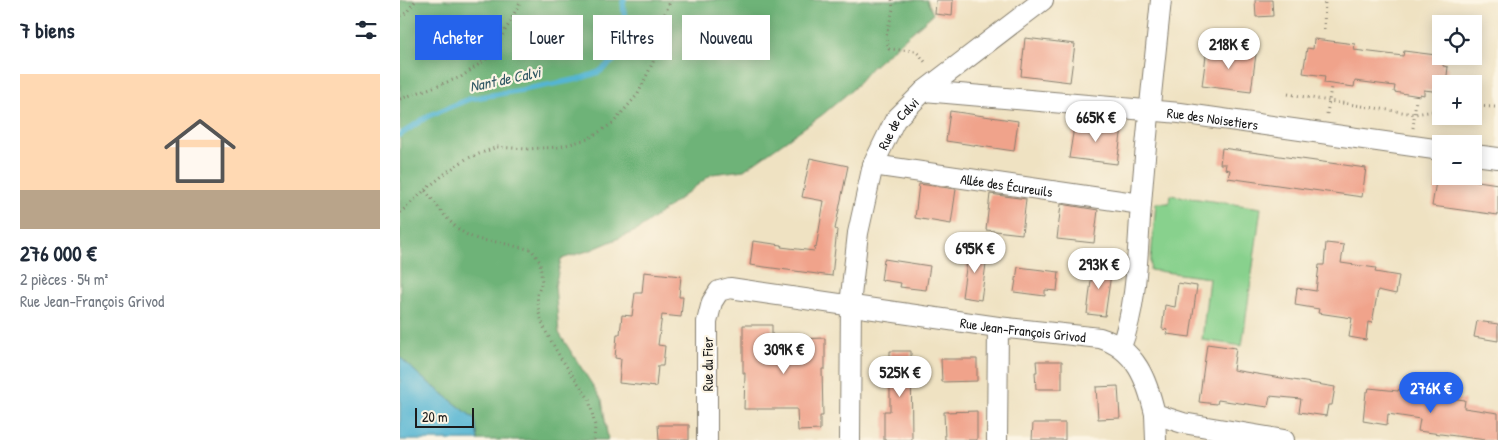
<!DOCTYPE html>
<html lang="fr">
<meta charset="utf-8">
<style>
body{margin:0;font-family:"Patrick Hand",sans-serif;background:#f6f6f7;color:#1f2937;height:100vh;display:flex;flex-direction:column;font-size:19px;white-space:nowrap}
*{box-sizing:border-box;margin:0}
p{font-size:16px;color:#747a83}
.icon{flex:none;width:28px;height:28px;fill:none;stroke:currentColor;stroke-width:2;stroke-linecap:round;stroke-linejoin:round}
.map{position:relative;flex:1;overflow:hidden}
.sheet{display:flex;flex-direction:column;background:#fff;width:400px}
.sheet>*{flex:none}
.guide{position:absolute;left:15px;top:15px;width:475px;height:45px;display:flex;gap:10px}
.buttons{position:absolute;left:1032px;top:15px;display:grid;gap:10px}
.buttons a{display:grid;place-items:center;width:50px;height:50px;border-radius:0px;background:#fff;box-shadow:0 2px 12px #0003;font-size:25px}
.scale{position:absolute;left:15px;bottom:12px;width:59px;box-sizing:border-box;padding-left:5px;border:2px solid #1c1c1c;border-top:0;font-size:14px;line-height:18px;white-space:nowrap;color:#1c1c1c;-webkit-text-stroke:4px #fcf5e5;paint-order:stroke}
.price{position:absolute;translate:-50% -42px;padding:0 11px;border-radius:18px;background:#fff;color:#222;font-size:16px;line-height:32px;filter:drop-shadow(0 1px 2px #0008)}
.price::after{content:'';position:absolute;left:50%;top:30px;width:15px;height:11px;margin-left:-8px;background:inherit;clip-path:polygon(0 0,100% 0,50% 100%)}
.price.active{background:#2563eb;color:#fff}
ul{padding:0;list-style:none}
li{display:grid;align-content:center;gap:10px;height:265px;padding:0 20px}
li span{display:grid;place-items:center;height:155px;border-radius:0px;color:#555}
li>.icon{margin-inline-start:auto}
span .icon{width:90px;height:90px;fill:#fffc;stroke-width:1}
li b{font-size:21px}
h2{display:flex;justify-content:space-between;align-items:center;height:60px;padding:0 20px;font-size:21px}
.pill{padding:0 18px;border-radius:0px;background:#fff;box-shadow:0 2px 12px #0003;font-size:18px;line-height:45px}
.pill.active{background:#2563eb;color:#fff}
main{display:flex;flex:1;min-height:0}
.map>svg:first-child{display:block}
</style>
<main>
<section class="sheet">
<h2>7 biens<svg class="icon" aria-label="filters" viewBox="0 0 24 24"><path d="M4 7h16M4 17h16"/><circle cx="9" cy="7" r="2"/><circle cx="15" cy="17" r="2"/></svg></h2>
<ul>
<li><span style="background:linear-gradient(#ffd9b3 75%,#b9a48a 0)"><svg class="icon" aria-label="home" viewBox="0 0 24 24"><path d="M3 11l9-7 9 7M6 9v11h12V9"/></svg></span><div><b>276 000 €</b><p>2 pièces · 54 m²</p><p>Rue Jean-François Grivod</p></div></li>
</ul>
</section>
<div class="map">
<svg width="1098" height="440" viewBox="0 0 1098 440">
<rect width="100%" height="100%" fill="#fcf5e5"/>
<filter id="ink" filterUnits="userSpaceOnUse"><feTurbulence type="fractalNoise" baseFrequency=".02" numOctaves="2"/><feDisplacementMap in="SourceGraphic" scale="10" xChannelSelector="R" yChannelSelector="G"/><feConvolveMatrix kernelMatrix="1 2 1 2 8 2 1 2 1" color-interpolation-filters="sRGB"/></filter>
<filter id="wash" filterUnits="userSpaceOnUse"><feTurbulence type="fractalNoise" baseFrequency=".0096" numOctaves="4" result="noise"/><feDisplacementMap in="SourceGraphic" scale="20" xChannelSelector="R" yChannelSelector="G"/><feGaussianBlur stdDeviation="1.12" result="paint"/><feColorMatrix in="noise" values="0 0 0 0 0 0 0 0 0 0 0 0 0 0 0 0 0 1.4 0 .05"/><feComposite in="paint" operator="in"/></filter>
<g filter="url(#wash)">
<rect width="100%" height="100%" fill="#efe2c2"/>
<path fill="#88d18d" stroke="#527654" d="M770,195L861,208L842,346L802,340L809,278L750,270L756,203H769Z"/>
<path fill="#6eb378" stroke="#45684a" d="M0,0H527L533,14L471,68L453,89L422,115L344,170L312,174L238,230L191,250L161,259L155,286L159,333L202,400L208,440H78L75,419L20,376L0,357Z"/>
<path fill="#54b5d3" stroke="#386878" d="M0,357L20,376L75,419L78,440H0Z"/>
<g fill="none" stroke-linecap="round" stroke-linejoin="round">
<path stroke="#54b5d3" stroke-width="5.5" d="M0,135L28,116L69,99L122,90L179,79L199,72L223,53L227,44L223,2L224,0"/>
</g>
<g id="blocks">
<path fill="#f0a38b" d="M536,0H553L552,16L535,14Z
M855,0H872L873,16L856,17Z
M625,38L675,44L670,82L621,76Z
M914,39L955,44L954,50L1003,56L1004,51L1044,56L1043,66L1048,67L1046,84H1041V92L1024,90V95L1020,94V96L994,92L995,86L955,81L954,87L924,83L925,76L903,73L907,48L913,49Z
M807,48L856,54L851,92L802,86Z
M550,111L618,121L614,151L546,141Z
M675,121L722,127L717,164L669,158Z
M822,148L966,168L962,197L828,178L830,170L825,169L826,164H820Z
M410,158L448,166L435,229L437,230L432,276L350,265L353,241L382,245L381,247L414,251L415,247L416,248L424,201L402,197Z
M1037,175L1098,184V215L1032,206Z
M519,184L556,189L551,224L515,218Z
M590,194L626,199L622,234L586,230Z
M661,204L698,210L694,243L657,239Z
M926,243L944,245L941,263L976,268L975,272L999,276L996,294L978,290L972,323L968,322L966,340L949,337L952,318L918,313L919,309L895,305L897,288L916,291L919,265H924Z
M569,247L588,250L581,300L562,297Z
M484,259L530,266L526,290L500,287L501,283L481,280Z
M693,264L712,267L705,316L687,314Z
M618,267L659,272L657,291L645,290V296L614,292Z
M244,272L281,276L279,297H283L281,317L262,315L258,345L265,346L263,366H258L256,387L219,383L221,359L215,358L217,334H220L222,315L232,316L235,293H242Z
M778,283L797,286L790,337L767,334L768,330L762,329L765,305L775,307Z
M1077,321L1098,324V341L1074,337Z
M343,325H372V340L425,338V369H422L423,416H420V430L398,431L397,409H344L345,373H343Z
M807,344L836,348L833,370L935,387L932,405H928L926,416L899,412L901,399L870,396L868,407L818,400L817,404L799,402Z
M490,351H511L512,440H484V411H490Z
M541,359H577V381L542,382Z
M636,361H662V389H636L635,372H637Z
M718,386L720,418L698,419L696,387Z
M969,388L998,391L999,389L1019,392V394L1065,400L1064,408L1098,413V440H1086L1018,431L1020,419L988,414L987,425L963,421L966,392H968Z
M577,411V440H545L544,412Z
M633,423H665V440H632Z
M258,425H289V440H259Z"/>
</g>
</g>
<g filter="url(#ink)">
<use href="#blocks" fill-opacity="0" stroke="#867f6f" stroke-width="1"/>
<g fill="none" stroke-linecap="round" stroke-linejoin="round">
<defs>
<g id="minor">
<path id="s1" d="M524,91L780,113L1041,150"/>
<path d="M1074,155L1098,158"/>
<path id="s2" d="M473,165L741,204"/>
<path d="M721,347C738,302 737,252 741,205C746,136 754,68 761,0"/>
<path d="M755,414L756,440"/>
<path id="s3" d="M307,440V322L312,302L319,291L330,288L598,327L700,338C736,349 747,380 755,414L783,423L884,440"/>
<path id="s4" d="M450,440L451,296L458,233L473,165L495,120L524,91L643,0"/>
<path d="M597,440L598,327"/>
</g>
</defs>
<use href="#minor" stroke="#867f6f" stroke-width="22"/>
<path stroke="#867f6f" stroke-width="3" stroke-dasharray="1 4" stroke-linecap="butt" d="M492,0L493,9L486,37L489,49L516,51L527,64
M0,16L6,13L16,0
M924,29L925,0
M888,94L929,101L1015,114L1041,110
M0,99L61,77L88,58L109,24L121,0
M1074,106L1095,107
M927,114L931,87
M1013,128L1016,99
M25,190L47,172L66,159L97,147L127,149L159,147L188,139L213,123L238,94L253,62L262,20L271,0
M0,213L25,190C39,208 54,233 78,239C84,241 91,241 97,242C108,244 119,248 131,249L140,262L142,282L137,295L139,313L145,330L160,357L189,399L195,426L194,440"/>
<use href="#minor" stroke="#fff" stroke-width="20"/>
</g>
</g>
<g text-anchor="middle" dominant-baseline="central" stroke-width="4.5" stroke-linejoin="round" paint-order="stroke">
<g font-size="14" fill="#1c1c1c" stroke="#fcf5e5">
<text stroke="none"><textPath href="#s1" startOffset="290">Rue des Noisetiers</textPath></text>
<text stroke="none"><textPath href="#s4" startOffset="326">Rue de Calvi</textPath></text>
<text stroke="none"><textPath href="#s2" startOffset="135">Allée des Écureuils</textPath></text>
<text stroke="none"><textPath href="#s3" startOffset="459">Rue Jean-François Grivod</textPath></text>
<text transform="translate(307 364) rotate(-90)">Rue du Fier</text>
</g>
<g font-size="15" font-style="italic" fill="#325965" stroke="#fcf5e5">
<text transform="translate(105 79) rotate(-12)">Nant de Calvi</text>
</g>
</g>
</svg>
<div class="buttons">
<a><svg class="icon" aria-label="locate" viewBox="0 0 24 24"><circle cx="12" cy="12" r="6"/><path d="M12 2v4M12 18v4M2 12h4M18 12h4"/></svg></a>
<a>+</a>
<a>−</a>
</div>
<div class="scale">20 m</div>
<b class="price" style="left:829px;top:70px">218K €</b>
<b class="price" style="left:696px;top:143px">665K €</b>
<b class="price" style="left:575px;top:274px">695K €</b>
<b class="price" style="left:699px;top:290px">293K €</b>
<b class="price" style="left:384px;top:375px">309K €</b>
<b class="price" style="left:500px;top:398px">525K €</b>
<b class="price active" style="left:1031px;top:414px">276K €</b>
<div class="guide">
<a class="pill active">Acheter</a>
<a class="pill">Louer</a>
<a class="pill">Filtres</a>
<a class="pill">Nouveau</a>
</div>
</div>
</main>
